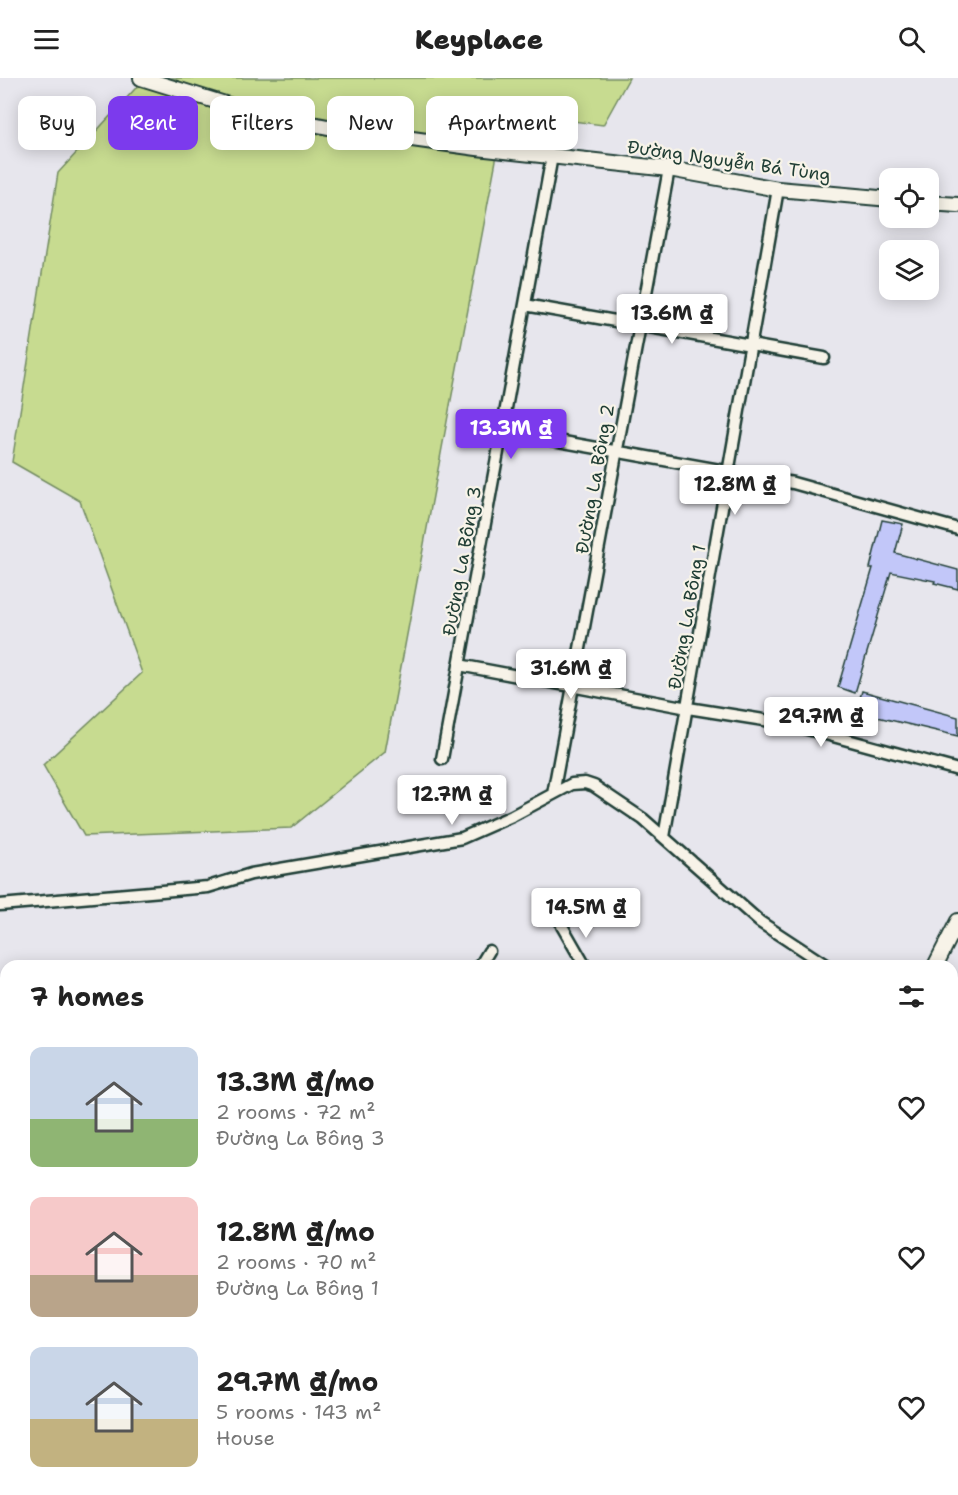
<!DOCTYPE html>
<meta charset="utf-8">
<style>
body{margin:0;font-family:"Shantell Sans",sans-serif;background:#f2f2f2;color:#222;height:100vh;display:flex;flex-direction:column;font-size:22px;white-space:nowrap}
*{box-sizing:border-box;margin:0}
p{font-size:20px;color:#767676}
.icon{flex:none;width:33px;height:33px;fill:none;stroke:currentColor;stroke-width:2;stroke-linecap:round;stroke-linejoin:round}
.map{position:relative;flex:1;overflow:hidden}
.panel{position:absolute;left:0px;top:882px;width:958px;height:536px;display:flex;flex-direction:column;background:#fff;border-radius:18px 18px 0 0;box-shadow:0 3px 15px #0003}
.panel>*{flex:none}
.guide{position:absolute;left:18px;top:18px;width:600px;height:54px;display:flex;gap:12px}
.buttons{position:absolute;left:879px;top:90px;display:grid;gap:12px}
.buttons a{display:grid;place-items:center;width:60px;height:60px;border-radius:12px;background:#fff;box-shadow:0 3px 15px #0003;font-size:30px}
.price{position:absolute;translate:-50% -51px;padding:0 14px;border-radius:6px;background:#fff;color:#222;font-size:20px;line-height:39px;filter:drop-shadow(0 2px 3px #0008)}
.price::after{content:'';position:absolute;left:50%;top:36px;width:18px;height:14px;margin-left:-9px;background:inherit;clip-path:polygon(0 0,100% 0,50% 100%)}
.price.selected{background:#7c3aed;color:#fff}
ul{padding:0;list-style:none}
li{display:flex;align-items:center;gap:18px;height:150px;padding:0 30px}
li span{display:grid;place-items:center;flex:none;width:168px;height:120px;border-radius:12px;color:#555}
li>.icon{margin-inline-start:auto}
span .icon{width:72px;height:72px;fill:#fffc;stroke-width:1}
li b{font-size:26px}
h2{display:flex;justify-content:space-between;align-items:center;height:72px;padding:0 30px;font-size:26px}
.chip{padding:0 21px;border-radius:12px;background:#fff;box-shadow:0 3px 15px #0003;font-size:21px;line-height:54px}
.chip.selected{background:#7c3aed;color:#fff}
header{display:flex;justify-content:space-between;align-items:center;height:78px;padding:0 30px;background:#fff;font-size:27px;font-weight:800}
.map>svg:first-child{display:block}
</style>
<header><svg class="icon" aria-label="menu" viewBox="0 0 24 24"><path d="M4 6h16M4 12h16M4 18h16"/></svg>Keyplace<svg class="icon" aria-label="search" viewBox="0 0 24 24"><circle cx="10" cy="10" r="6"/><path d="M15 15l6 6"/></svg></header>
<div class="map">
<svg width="958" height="1417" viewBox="0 0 958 1417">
<rect width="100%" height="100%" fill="#e7e6ed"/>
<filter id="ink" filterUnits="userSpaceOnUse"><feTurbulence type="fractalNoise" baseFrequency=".0167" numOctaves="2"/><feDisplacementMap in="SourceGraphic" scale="12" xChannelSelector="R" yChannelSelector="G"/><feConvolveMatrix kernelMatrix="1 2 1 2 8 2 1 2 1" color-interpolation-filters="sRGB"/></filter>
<g filter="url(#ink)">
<path fill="#c7db90" stroke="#738c62" stroke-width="1.5" d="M145,0H629L603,47L505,34L385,674L291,750L84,758L43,687L142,595L80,423L12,384L58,95Z"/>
<path fill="#c2c7f9" stroke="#1f3d34" stroke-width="1.5" d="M882,442L903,446L895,475L958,492V511L934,505L935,503L891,494L855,615L838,609L873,490H870Z
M862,613L958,639V658L856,634Z"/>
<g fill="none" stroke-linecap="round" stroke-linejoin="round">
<defs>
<path id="minor" d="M525,227L824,280
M502,353L793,405L958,451
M459,587L688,630L789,646L958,692
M442,681L552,78
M553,716L669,91
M664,759L778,111
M0,827L208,809L251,796L462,760L512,738L572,706L585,705L594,708L643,741L760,844L827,888
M562,848L585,888
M480,888L489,873
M0,1089L6,1087
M952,1224L958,1212
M952,1340L958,1329
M952,1359L958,1360
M299,1412L307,1417
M615,1412L619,1417
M677,1412L681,1417
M901,1412L922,1417
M215,1417L217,1412
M363,1417L366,1412
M772,1417L775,1412"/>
<path id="secondary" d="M141,0L251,34L333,50L477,70L669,91L778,111L890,121
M928,125L958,127
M935,888L958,843
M544,1417L548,1412"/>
<path id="primary" d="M952,1075H958
M0,1115L6,1114
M952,1119H958
M0,1155H6"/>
</defs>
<use href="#minor" stroke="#1f3d34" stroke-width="15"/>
<use href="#secondary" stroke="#1f3d34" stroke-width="18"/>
<use href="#primary" stroke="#1f3d34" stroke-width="21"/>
<use href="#minor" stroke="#f7f3e8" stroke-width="10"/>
<use href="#secondary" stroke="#f7f3e8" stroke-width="14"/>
<use href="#primary" stroke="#f7f3e8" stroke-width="16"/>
<defs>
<path id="rail" d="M952,1317L958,1306
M911,1417L913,1412"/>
</defs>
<use href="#rail" stroke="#1f3d34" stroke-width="6"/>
<use href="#rail" stroke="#f7f3e8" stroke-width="4" stroke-dasharray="11" stroke-linecap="butt"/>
</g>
</g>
<g text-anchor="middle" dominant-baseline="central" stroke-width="4.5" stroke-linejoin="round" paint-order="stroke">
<g font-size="18" fill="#1f3d34" stroke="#f7f3e8">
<text transform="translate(729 83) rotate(8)">Đường Nguyễn Bá Tùng</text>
<text transform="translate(595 401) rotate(-80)">Đường La Bông 2</text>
<text transform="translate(462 483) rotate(-80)">Đường La Bông 3</text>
<text transform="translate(687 539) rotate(-80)">Đường La Bông 1</text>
</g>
</g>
</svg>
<div class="buttons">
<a><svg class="icon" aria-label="locate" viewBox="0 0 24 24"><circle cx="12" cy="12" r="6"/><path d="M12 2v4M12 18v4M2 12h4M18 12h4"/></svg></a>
<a><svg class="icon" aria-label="layers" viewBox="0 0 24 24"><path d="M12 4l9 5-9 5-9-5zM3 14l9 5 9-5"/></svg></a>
</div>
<b class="price" style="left:672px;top:267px">13.6M ₫</b>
<b class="price selected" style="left:511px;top:382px">13.3M ₫</b>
<b class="price" style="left:735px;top:438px">12.8M ₫</b>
<b class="price" style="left:571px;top:622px">31.6M ₫</b>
<b class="price" style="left:821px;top:670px">29.7M ₫</b>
<b class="price" style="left:452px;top:748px">12.7M ₫</b>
<b class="price" style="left:586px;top:861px">14.5M ₫</b>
<div class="guide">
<a class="chip">Buy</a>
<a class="chip selected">Rent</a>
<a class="chip">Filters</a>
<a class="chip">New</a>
<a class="chip">Apartment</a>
</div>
<section class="panel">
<h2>7 homes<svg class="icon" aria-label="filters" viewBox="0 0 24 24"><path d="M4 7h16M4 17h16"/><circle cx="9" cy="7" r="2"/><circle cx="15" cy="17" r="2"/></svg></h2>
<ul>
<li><span style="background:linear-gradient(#c9d6e8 60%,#8fb573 0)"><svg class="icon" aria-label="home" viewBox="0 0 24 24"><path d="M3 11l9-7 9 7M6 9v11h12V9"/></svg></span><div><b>13.3M ₫/mo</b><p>2 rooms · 72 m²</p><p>Đường La Bông 3</p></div><svg class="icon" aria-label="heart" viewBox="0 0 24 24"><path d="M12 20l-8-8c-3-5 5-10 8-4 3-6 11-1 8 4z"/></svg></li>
<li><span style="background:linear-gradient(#f6c9c9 65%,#b9a48a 0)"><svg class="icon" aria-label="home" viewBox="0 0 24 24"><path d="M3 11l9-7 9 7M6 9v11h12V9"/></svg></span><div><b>12.8M ₫/mo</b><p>2 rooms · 70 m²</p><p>Đường La Bông 1</p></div><svg class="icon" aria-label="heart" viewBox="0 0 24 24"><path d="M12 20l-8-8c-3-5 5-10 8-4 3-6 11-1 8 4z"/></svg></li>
<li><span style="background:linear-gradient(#c9d6e8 60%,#c2b280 0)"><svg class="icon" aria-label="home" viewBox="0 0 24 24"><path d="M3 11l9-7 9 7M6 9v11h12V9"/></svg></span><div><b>29.7M ₫/mo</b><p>5 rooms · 143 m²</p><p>House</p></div><svg class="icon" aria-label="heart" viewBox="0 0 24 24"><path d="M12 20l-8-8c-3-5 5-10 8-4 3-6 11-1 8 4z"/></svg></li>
</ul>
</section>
</div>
